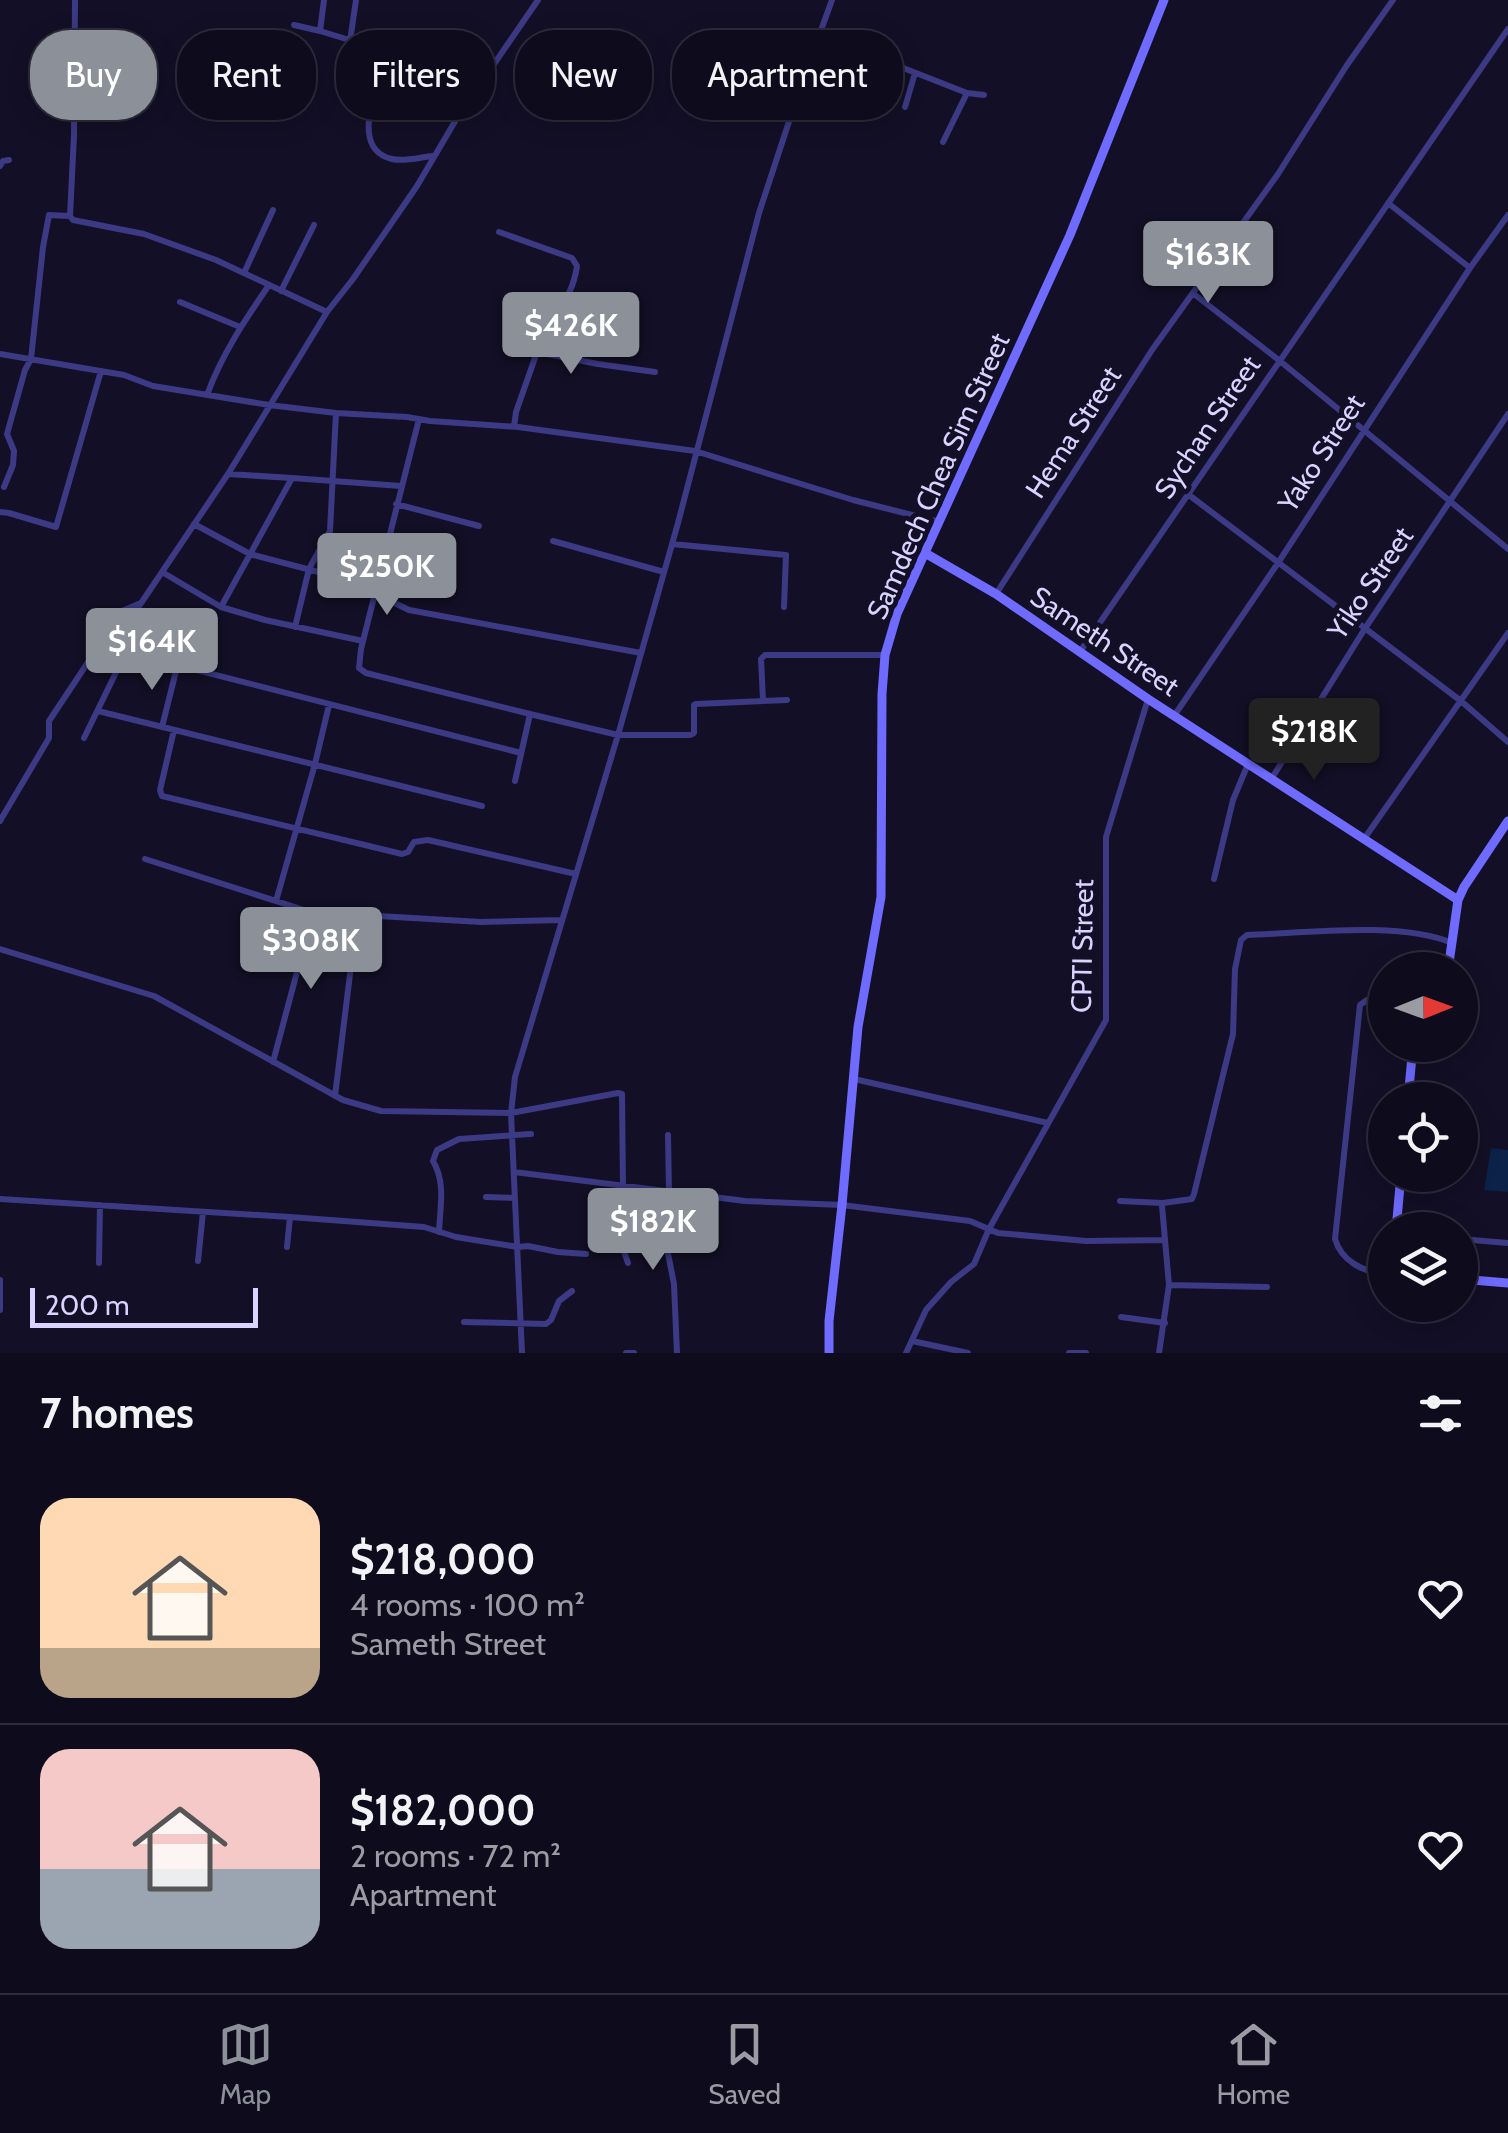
<!DOCTYPE html>
<meta charset="utf-8">
<style>
body{margin:0;font-family:Cabin,sans-serif;background:#171425;color:#f1f3f6;height:100vh;display:flex;flex-direction:column;font-size:38px;white-space:nowrap}
*{box-sizing:border-box;margin:0}
p{font-size:32px;color:#9b9ba3}
.icon{flex:none;width:55px;height:55px;fill:none;stroke:currentColor;stroke-width:2;stroke-linecap:round;stroke-linejoin:round}
.map{position:relative;height:1353px;overflow:hidden}
.panel{display:flex;flex-direction:column;background:#0e0b1c;flex:1}
.panel>*{flex:none}
.top-card{position:absolute;left:30px;top:30px;width:1000px;height:90px;display:flex;gap:20px}
.needle{width:65px;rotate:89deg}
.tools{position:absolute;left:1368px;top:952px;display:grid;gap:20px}
.tools a{display:grid;place-items:center;width:110px;height:110px;border-radius:50%;background:#0e0b1c;box-shadow:0 5px 25px #0003,0 0 0 2px #2e2b3b;font-size:50px}
.scale{position:absolute;left:30px;bottom:25px;width:228px;box-sizing:border-box;padding-left:10px;border:5px solid #d9d4ff;border-top:0;font-size:28px;line-height:35px;white-space:nowrap;color:#d9d4ff;-webkit-text-stroke:8px #130f26;paint-order:stroke}
.price{position:absolute;translate:-50% -85px;padding:0 22px;border-radius:10px;background:#8c9099;color:#fff;font-size:32px;line-height:65px;filter:drop-shadow(0 2px 5px #0008)}
.price::after{content:'';position:absolute;left:50%;top:60px;width:30px;height:22px;margin-left:-15px;background:inherit;clip-path:polygon(0 0,100% 0,50% 100%)}
.price.current{background:#222;color:#fff}
ul{padding:0;list-style:none}
li{display:flex;align-items:center;gap:30px;height:250px;padding:0 40px}
li+li{border-top:2px solid #2e2b3b}
li span{display:grid;place-items:center;flex:none;width:280px;height:200px;border-radius:30px;color:#555}
li>.icon{margin-inline-start:auto}
span .icon{width:120px;height:120px;fill:#fffc;stroke-width:1}
li b{font-size:42px}
h2{display:flex;justify-content:space-between;align-items:center;height:120px;padding:0 40px;font-size:42px}
.chip{padding:0 35px;border-radius:40px;background:#0e0b1c;box-shadow:0 5px 25px #0003,0 0 0 2px #2e2b3b;font-size:35px;line-height:90px}
.chip.current{background:#8c9099;color:#fff}
.tab-bar{display:flex;justify-content:space-around;align-items:center;height:140px;border-top:2px solid #2e2b3b;background:#0e0b1c;font-size:28px;color:#9b9ba3}
.tab-bar a{display:grid;justify-items:center;gap:5px}
.tab-bar .current{color:#8c9099}
.map>svg:first-child{display:block}
</style>
<div class="map">
<svg width="1508" height="1353" viewBox="0 0 1508 1353">
<rect width="100%" height="100%" fill="#130f26"/>
<path fill="#0c2248" d="M1491,1148L1508,1150V1192L1484,1190Z"/>
<g fill="none" stroke-linecap="round" stroke-linejoin="round">
<path stroke="#3d3a85" stroke-width="6" d="M75,0L74,135L70,216L73,220L144,234L216,260L327,312
M324,0L320,31L369,46
M294,25L320,31
M819,35L967,93L984,95
M350,41L356,0
M394,50L485,79
M373,97C368,118 361,152 392,159C404,162 421,157 433,156
M905,107L915,73
M943,142L967,93
M0,166L3,161L9,160
M1388,203L1470,268
M499,232L572,258L577,266C572,303 548,319 537,352
M244,273L273,210
M281,291L314,225
M1194,294L1280,361L1508,549
M180,302L240,327
M0,354L124,375L153,386L269,405L336,413L407,417L430,421L518,427L695,451L853,500L940,522
M207,395C222,354 245,320 269,285
M419,419L361,649L359,668L366,673L530,714
M514,427L516,412L537,352L598,364L655,372
M292,478L401,486
M4,487L13,465L14,451L7,434L25,370L31,359L43,247L49,215L70,216
M1189,495L1461,701L1508,742
M396,504L479,526
M0,512L9,513L56,527L101,371
M194,524L250,554L345,579L409,610L641,653
M553,541L664,572
M672,544L786,555L784,607
M162,572L221,607L265,620L363,641
M996,594L1152,350L1278,174L1347,65L1393,0
M221,607L292,478L228,474
M295,627L309,569L330,531L336,413
M126,652L521,753
M1079,653L1508,29
M763,700L761,659L765,655H885
M98,711L482,806
M1174,716L1278,563L1470,268L1508,215
M162,727L177,667
M174,730L160,790L162,796L402,854L408,852L414,842L428,840L576,874
M84,738L126,652L124,635L129,621L228,474L327,312L353,279L417,186L457,118L538,0
M1272,778L1364,630L1508,414
M515,781L530,714L618,735H690L694,733V705L696,704L787,700
M0,821L49,738V721L122,611L141,603
M1364,839L1508,633
M145,859L310,912L481,922L562,920
M1214,879L1233,800L1248,764
M276,901L315,764L329,705
M0,949L154,996L343,1100L381,1111L511,1113L618,1093L622,1094L623,1187
M1385,1004L1367,1000L1360,1005L1335,1239C1341,1260 1363,1273 1385,1273
M273,1062L313,912
M854,1079L1048,1123
M335,1096L351,966
M668,1135L669,1193
M514,1172L745,1201L842,1205L970,1221L998,1233L1086,1241L1165,1240
M659,1192L662,1223L674,1284L677,1353
M486,1197L515,1198
M0,1199L290,1217L424,1227L456,1237L518,1247L528,1246L558,1252L586,1254
M1120,1201L1163,1203
M439,1232C440,1207 446,1183 433,1161L437,1150L459,1139L531,1134
M1460,1239L1508,1243
M287,1247L290,1217
M198,1261L203,1212
M99,1263L100,1205
M628,1263L620,1240L624,1237L663,1231
M1169,1285L1267,1287
M0,1310V1280
M1121,1317L1165,1323
M464,1322L546,1324L551,1320L559,1301L572,1291
M912,1341L968,1353
M522,1353L511,1113L515,1077L618,735L678,523L759,213L800,88L832,0
M626,1353H634
M906,1353L926,1310L951,1282L974,1264L989,1229L1106,1020V837L1148,699
M1069,1353H1086
M1159,1353L1169,1285L1162,1206L1163,1203L1192,1199L1194,1194L1233,1034L1235,969L1241,940L1247,935C1306,933 1399,921 1452,943"/>
<path stroke="#6f6bff" stroke-width="9" d="M925,553L996,594L1148,699L1458,900
M1448,970L1458,900L1464,887L1508,821
M1408,1100L1413,1045
M1396,1230L1401,1175
M1460,1279L1508,1283
M829,1353V1321L842,1205L858,1027L881,897L882,694L885,655L897,614L1070,235L1164,0"/>
</g>
<g text-anchor="middle" dominant-baseline="central" stroke-width="10" stroke-linejoin="round" paint-order="stroke">
<g font-size="28" fill="#d9d4ff" stroke="#130f26">
<text transform="translate(1207 427) rotate(-56)">Sychan Street</text>
<text transform="translate(1073 432) rotate(-57)">Hema Street</text>
<text transform="translate(1321 453) rotate(-57)">Yako Street</text>
<text transform="translate(938 476) rotate(-66)">Samdech Chea Sim Street</text>
<text transform="translate(1370 583) rotate(-56)">Yiko Street</text>
<text transform="translate(1105 641) rotate(34)">Sameth Street</text>
<text transform="translate(1082 946) rotate(-89)">CPTI Street</text>
</g>
</g>
</svg>
<div class="tools">
<a><svg class="needle" viewBox="-14 -14 28 28"><path d="M0-13l5 13h-10z" fill="#e53935"/><path d="M0 13l5-13h-10z" fill="#9b9ba3"/></svg></a>
<a><svg class="icon" aria-label="locate" viewBox="0 0 24 24"><circle cx="12" cy="12" r="6"/><path d="M12 2v4M12 18v4M2 12h4M18 12h4"/></svg></a>
<a><svg class="icon" aria-label="layers" viewBox="0 0 24 24"><path d="M12 4l9 5-9 5-9-5zM3 14l9 5 9-5"/></svg></a>
</div>
<div class="scale">200 m</div>
<b class="price" style="left:1208px;top:306px">$163K</b>
<b class="price" style="left:571px;top:377px">$426K</b>
<b class="price" style="left:387px;top:618px">$250K</b>
<b class="price" style="left:152px;top:693px">$164K</b>
<b class="price current" style="left:1314px;top:783px">$218K</b>
<b class="price" style="left:311px;top:992px">$308K</b>
<b class="price" style="left:653px;top:1273px">$182K</b>
<div class="top-card">
<a class="chip current">Buy</a>
<a class="chip">Rent</a>
<a class="chip">Filters</a>
<a class="chip">New</a>
<a class="chip">Apartment</a>
</div>
</div>
<section class="panel">
<h2>7 homes<svg class="icon" aria-label="filters" viewBox="0 0 24 24"><path d="M4 7h16M4 17h16"/><circle cx="9" cy="7" r="2"/><circle cx="15" cy="17" r="2"/></svg></h2>
<ul>
<li><span style="background:linear-gradient(#ffd9b3 75%,#b9a48a 0)"><svg class="icon" aria-label="home" viewBox="0 0 24 24"><path d="M3 11l9-7 9 7M6 9v11h12V9"/></svg></span><div><b>$218,000</b><p>4 rooms · 100 m²</p><p>Sameth Street</p></div><svg class="icon" aria-label="heart" viewBox="0 0 24 24"><path d="M12 20l-8-8c-3-5 5-10 8-4 3-6 11-1 8 4z"/></svg></li>
<li><span style="background:linear-gradient(#f6c9c9 60%,#9aa5b1 0)"><svg class="icon" aria-label="home" viewBox="0 0 24 24"><path d="M3 11l9-7 9 7M6 9v11h12V9"/></svg></span><div><b>$182,000</b><p>2 rooms · 72 m²</p><p>Apartment</p></div><svg class="icon" aria-label="heart" viewBox="0 0 24 24"><path d="M12 20l-8-8c-3-5 5-10 8-4 3-6 11-1 8 4z"/></svg></li>
</ul>
</section>
<nav class="tab-bar">
<a class="current"><svg class="icon" aria-label="map" viewBox="0 0 24 24"><path d="M3 6l6-2 6 2 6-2v14l-6 2-6-2-6 2zM9 4v14M15 6v14"/></svg>Map</a>
<a><svg class="icon" aria-label="saved" viewBox="0 0 24 24"><path d="M7 4h10v16l-5-4-5 4z"/></svg>Saved</a>
<a><svg class="icon" aria-label="home" viewBox="0 0 24 24"><path d="M3 11l9-7 9 7M6 9v11h12V9"/></svg>Home</a>
</nav>
